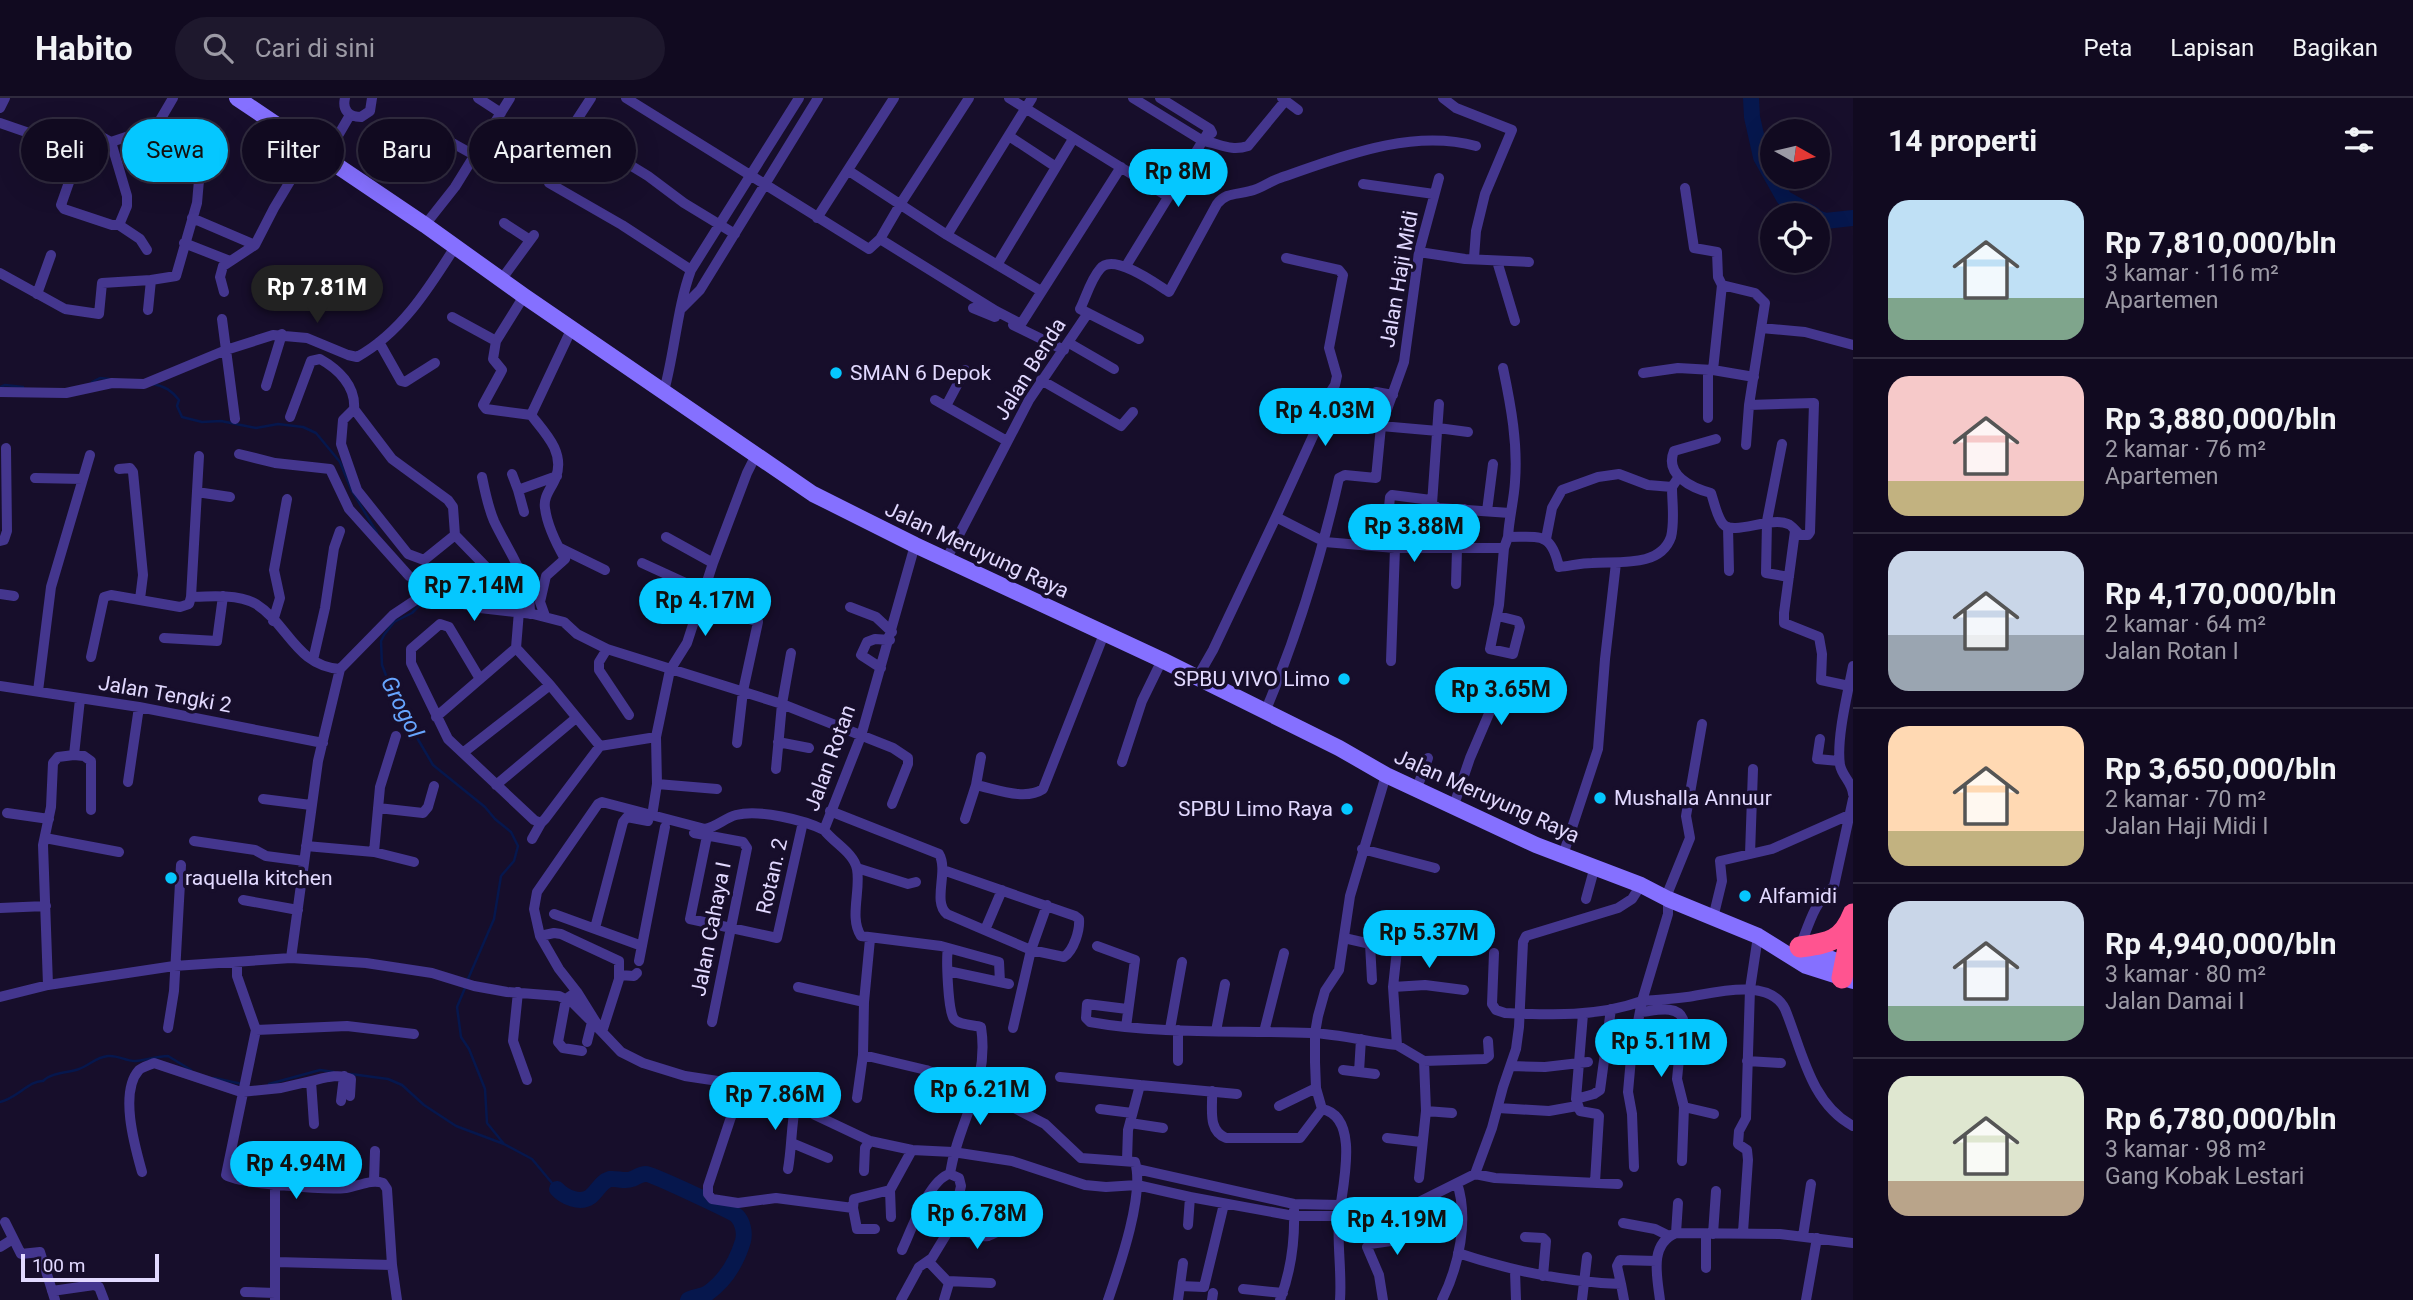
<!DOCTYPE html>
<html lang="id">
<meta charset="utf-8">
<style>
body{margin:0;font-family:Roboto,sans-serif;background:#1e182d;color:#f1f3f6;height:100vh;display:flex;flex-direction:column;font-size:26px;white-space:nowrap}
*{box-sizing:border-box;margin:0}
p{font-size:23px;color:#9c9aa5}
.icon{flex:none;width:38px;height:38px;fill:none;stroke:currentColor;stroke-width:2;stroke-linecap:round;stroke-linejoin:round}
.map{position:relative;flex:1;overflow:hidden}
.side{display:flex;flex-direction:column;background:#110a20;width:560px}
.side>*{flex:none}
.banner{position:absolute;left:21px;top:21px;width:665px;height:63px;display:flex;gap:14px}
.needle{width:46px;rotate:98deg}
.tools{position:absolute;left:1760px;top:21px;display:grid;gap:14px}
.tools a{display:grid;place-items:center;width:70px;height:70px;border-radius:50%;background:#110a20;box-shadow:0 7px 28px #0002,0 0 0 2px #302b3e;font-size:35px}
.scale{position:absolute;left:21px;bottom:18px;width:138px;box-sizing:border-box;padding-left:7px;border:4px solid #e2d9ff;border-top:0;font-size:19px;line-height:24px;white-space:nowrap;color:#e2d9ff;-webkit-text-stroke:5px #170e2b;paint-order:stroke}
.price{position:absolute;translate:-50% -60px;padding:0 16px;border-radius:24px;background:#05c7ff;color:#111;font-size:23px;line-height:46px;filter:drop-shadow(0 2px 4px #0008)}
.price::after{content:'';position:absolute;left:50%;top:42px;width:21px;height:16px;margin-left:-10px;background:inherit;clip-path:polygon(0 0,100% 0,50% 100%)}
.price.active{background:#222;color:#fff}
ul{padding:0;list-style:none}
li{display:flex;align-items:center;gap:21px;height:175px;padding:0 35px}
li+li{border-top:2px solid #302b3e}
li span{display:grid;place-items:center;flex:none;width:196px;height:140px;border-radius:21px;color:#555}
li>.icon{margin-inline-start:auto}
span .icon{width:84px;height:84px;fill:#fffc;stroke-width:1}
li b{font-size:30px}
h2{display:flex;justify-content:space-between;align-items:center;height:84px;padding:0 35px;font-size:30px}
.chip{padding:0 24px;border-radius:32px;background:#110a20;box-shadow:0 7px 28px #0002,0 0 0 2px #302b3e;font-size:24px;line-height:63px}
.chip.active{background:#05c7ff;color:#111}
header{display:flex;align-items:center;gap:42px;box-sizing:border-box;height:98px;padding:0 35px;background:#110a20;border-bottom:2px solid #302b3e}
header strong{font-size:33px}
nav{display:flex;gap:38px;margin-inline-start:auto;font-size:24px}
.search{width:490px;height:63px;background:#1e182d;display:flex;align-items:center;gap:18px;box-sizing:border-box;padding:0 24px;border-radius:38px;color:#9c9aa5;font-size:26px}
main{display:flex;flex:1;min-height:0}
.map>svg:first-child{display:block}
</style>
<header>
<strong>Habito</strong>
<div class="search"><svg class="icon" aria-label="search" viewBox="0 0 24 24"><circle cx="10" cy="10" r="6"/><path d="M15 15l6 6"/></svg>Cari di sini</div>
<nav><a>Peta</a><a>Lapisan</a><a>Bagikan</a></nav>
</header>
<main>
<div class="map">
<svg width="1853" height="1202" viewBox="0 0 1853 1202">
<rect width="100%" height="100%" fill="#170e2b"/>
<g fill="none" stroke-linecap="round" stroke-linejoin="round">
<path stroke="#06174d" stroke-width="2.5" d="M92,284L100,280L109,281
M153,286C165,288 172,293 179,302L177,308L182,319L202,324L221,323L256,330L278,326L303,329L316,335L340,364L351,391L377,435
M0,289L5,287L23,289
M414,476L421,484L425,494
M427,500L412,515L394,524L384,537L381,543L382,567L394,598L413,619L416,638L433,667L485,709L495,721L511,734L518,748L514,763L501,778L494,821L468,881
M465,890L457,909L461,939L469,951L485,991L487,1025L504,1046
M351,976L388,981L402,987L424,1007L456,1028L504,1046L532,1061L557,1091
M214,980L242,986
M269,986L320,972L334,974
M0,1004C16,1001 30,982 43,983C52,974 68,975 79,971C90,967 96,959 108,958C118,957 125,963 135,963C146,963 156,958 168,958L191,972"/>
<path stroke="#06174d" stroke-width="16" d="M1751,0L1752,19L1761,59L1784,100L1814,117
M1818,120L1825,123L1853,120
M557,1091C564,1099 580,1106 590,1099C598,1093 600,1084 610,1081C617,1080 625,1084 632,1081C637,1079 640,1076 646,1076C652,1076 733,1114 737,1118C743,1124 745,1135 743,1143C737,1163 726,1182 708,1195C702,1199 694,1198 688,1202"/>
<path stroke="#44368e" stroke-width="10" d="M345,0C342,12 349,19 361,19L370,13L372,0
M478,0L501,15
M591,0L548,66L547,77L549,85L622,127L691,172
M626,0L869,151L880,141L901,105L969,0
M1009,0L1167,98
M1133,0L1203,43C1219,45 1230,54 1248,48L1285,3
M1160,0L1210,31L1212,35
M1282,0L1298,12
M1443,0L1456,10L1512,32L1485,96L1476,133L1474,160
M0,10L5,0
M0,25L29,35
M571,31L648,78L684,105L735,136
M438,37L474,57
M1009,38L1056,69
M111,44L127,98V108L119,127H112L64,111L61,107L86,36L93,34L111,44L156,29L173,0
M48,48L77,59
M325,60L350,17
M849,73L947,137L1041,193
M1363,86L1434,96
M1685,90L1694,150L1717,154L1718,179L1722,187L1755,195L1765,205L1749,307L1746,347
M192,120L255,147
M817,120L894,0
M504,125L530,142
M119,127L140,141L147,152
M425,127L455,89L510,0
M947,137L1032,0
M880,141L996,213L1021,226L1121,69
M184,145L230,163
M1419,154L1465,161L1529,164
M1497,163L1515,223
M997,167L1073,41
M1126,168L1210,31
M0,175L65,211L99,216L102,185L151,182
M501,182L534,137
M224,194L220,179L223,168L255,147L274,110L310,50
M37,196L51,157
M524,198L496,243L493,261L502,272L501,274L483,307L486,311L531,317
M682,210L700,192L818,0
M973,210L995,219
M148,212L151,182L176,178L197,105L199,82L204,69L198,59L156,29
M452,219L496,243
M222,221L235,321
M1013,227L1064,252
M1761,230L1805,234L1853,247
M1139,241L1080,211C1086,199 1091,181 1100,171C1113,154 1156,186 1169,194L1217,106C1226,94 1237,97 1250,93C1261,91 1270,83 1280,80C1341,59 1411,30 1476,48
M379,244L401,283L405,284L435,265
M1069,245L1114,271
M1503,270C1511,308 1518,346 1515,384C1514,402 1509,420 1508,439
M1708,272V320
M1713,272L1754,279
M1643,275L1678,270L1713,272L1722,187
M1041,282L1121,328L1133,314
M266,288L282,236
M664,293C675,253 677,210 691,172L799,0
M0,294L66,295L112,285L144,286L226,252L273,237L307,240L348,257L357,259C401,235 429,190 455,149
M1376,294L1393,297
M935,302L1007,343
M1439,306L1432,406L1438,410L1510,415
M946,308L965,272
M354,311L343,322L341,346L357,392L408,456L424,462L455,437
M531,317C545,335 565,354 556,379C552,390 543,398 545,410C547,427 557,447 565,461L546,478L540,504L545,518
M531,317L572,230
M290,319L311,263L320,261C338,271 356,288 354,311L392,361L448,402L453,409L455,437L489,472L504,512
M1381,328L1438,333
M1438,330L1468,334
M1716,341L1674,353C1664,377 1692,390 1711,395C1714,404 1717,419 1723,426C1733,438 1771,418 1788,426C1792,427 1796,434 1800,437H1808L1810,434L1814,305L1749,307
M1782,346L1767,423L1766,475L1789,479
M239,356L275,365L330,371
M119,371L130,370L133,374L143,477L140,501
M330,371L349,411L409,478
M512,376L518,392
M482,379C485,394 488,409 494,423C508,453 531,482 530,516
M35,380L83,381
M197,394L230,399
M1487,413L1493,366
M524,414L518,392L557,378
M1276,419L1325,444L1395,450H1504
M1728,429L1729,473
M1795,433L1784,515V525L1819,539L1822,556L1821,582L1849,588
M666,439L713,465
M1546,441L1552,410L1562,392L1598,379L1619,376L1648,387L1672,389
M0,443L4,442L7,433L6,350
M1385,449L1390,399L1392,397L1431,402
M560,450L605,472
M947,460L1029,302L1088,215
M642,465L703,493
M1456,486L1457,451L1464,411
M0,496L14,498
M191,499L199,358
M700,503L758,524L743,593L737,645
M850,509L876,519L892,534
M1498,518L1518,523L1520,529L1513,556L1490,551L1499,507L1504,450L1508,439C1541,439 1551,434 1559,469C1570,468 1581,465 1592,465C1618,463 1660,470 1671,439C1675,423 1672,405 1672,389L1678,380
M273,523L280,500L274,472L287,401
M164,540L217,543L223,498
M516,550L550,587L600,648L656,639
M607,551L599,564V572L629,617
M91,559L104,499L111,497L180,509L189,506L191,499C210,498 239,496 256,506C288,526 296,568 340,571
M313,562L325,510L334,450L340,433
M1391,563L1395,450
M1853,568C1848,594 1836,641 1840,667C1842,678 1852,684 1853,696
M881,570L861,557L867,544L875,541L890,542
M1197,580L1213,552L1276,419L1318,327L1324,304L1335,287L1337,278L1329,250L1343,177L1339,172L1286,160
M480,581L449,529L440,526L411,551V565L448,641L534,722L541,725L545,721L600,648
M0,588L139,609L323,645
M38,593L51,489L90,357
M1265,614C1297,538 1321,460 1339,380L1345,377L1376,380L1381,328L1404,264L1419,154L1439,80
M436,619L516,550L519,513
M1820,641L1817,661L1839,663
M778,644L809,650
M464,654L550,587
M74,657L84,658L91,663V712
M1122,664L1142,603L1162,562
M776,671L782,606L791,555
M128,684L139,609
M657,686L717,691
M496,687L576,620
M976,687L981,659
M1417,690L1428,660
M263,701L311,707
M1454,707L1470,660L1500,590L1473,575
M378,710L423,715L428,709L434,688
M830,713L939,756C949,773 932,804 947,816L1031,852L1064,859C1074,852 1080,832 1079,821L1075,818L943,772
M7,715L49,721
M652,718L657,686L656,639L670,572L687,545L713,465L747,375L756,357
M965,721L976,687C996,691 1025,703 1043,691L1104,536
M824,732C834,745 854,755 857,771C861,792 849,820 861,838L941,848L999,864L1000,884
M694,735L743,744L747,750L712,924
M707,738L690,821L777,840L803,724
M45,740L119,754
M532,741L541,725
M194,743L255,752L266,758L304,763
M306,748L374,754L380,689L396,638
M1362,751L1435,770
M374,754L414,764
M1750,756L1753,671
M1563,757L1598,651L1605,561L1616,465
M857,770L908,786L916,784
M1586,801L1595,768
M243,802L298,812
M0,810L46,808
M554,816L642,848
M1713,820L1722,783L1720,763L1772,751L1849,717
M595,830L623,724L627,719L648,723
M985,832L1002,792
M1344,840L1397,852L1393,889L1397,947L1424,963L1426,1013L1419,1080
M870,841L864,904L863,957L926,972L997,1001L1045,1026L1081,1060L1135,1064C1145,1096 1119,1170 1108,1202
M1370,846L1372,882
M1097,848L1135,862L1126,929
M1800,849C1809,826 1814,804 1834,788L1853,701
M948,850C946,861 948,913 954,921C959,927 974,927 981,929C990,987 958,1022 950,1076
M1494,855L1492,906L1496,912L1505,915C1551,917 1598,919 1642,903C1657,902 1672,901 1687,899C1714,895 1769,879 1785,911C1802,952 1810,1005 1853,1028
M291,860L366,865L432,875L474,888L507,894L559,898L573,905L602,934L619,881V863L561,836L554,835L540,838
M639,863L665,729
M237,865V878L256,932L226,1077C240,1086 328,1092 346,1090C359,1088 371,1081 383,1085L387,1091L392,1167L397,1202
M948,873L1009,886
M619,877L634,878L637,875
M48,887L43,747L51,709L53,665L58,659L74,657L80,601
M798,889L864,904
M1393,889L1425,887L1464,892
M518,894L513,943L527,982
M572,897L566,901L558,944L563,950L582,953
M0,899L48,887L174,868L291,860L318,663L340,571L393,517L423,497L480,510L533,516L564,524L577,536L607,551L782,606L893,650L908,660V666L892,706
M1127,911L1087,906L1086,920L1090,924C1162,937 1238,932 1311,935C1340,936 1368,944 1397,947
M1640,914C1654,913 1677,906 1683,921L1677,981L1684,1009L1714,1016
M1583,916L1576,1001L1580,1013L1597,1016L1599,1018L1595,1084
M168,930L174,893L181,767
M1013,930L1031,852L1047,807
M1170,931L1182,864
M256,932L347,928L414,936
M1178,932V963
M1216,933L1225,886
M1264,934L1284,855
M587,944L592,924
M1424,963L1485,961L1489,958L1488,943
M1747,963L1781,965
M1511,968L1545,969L1588,964
M1343,972L1375,976
M1359,974L1361,941
M1060,979L1140,987
M311,983C324,980 339,975 351,981L350,998
M742,986L708,1088V1096L712,1101L738,1105L776,1100L853,1110
M1212,993C1213,1010 1207,1032 1226,1040H1300L1322,1011
M857,1000L863,957
M1576,1001L1594,996L1600,992L1611,911
M341,1003L344,978
M1279,1008L1316,990
M1498,1010L1549,1013L1577,1008
M1100,1011L1132,1015
M1426,1013L1452,1015
M1130,1025L1163,1030
M1387,1040L1421,1044
M870,1043L815,1017L771,991L685,978L643,965L621,954L602,934L577,894L559,871L540,838L534,811L537,794L598,706L602,704L705,731C716,729 725,720 736,717C759,711 804,722 824,732L861,638L915,447
M792,1045L828,1060
M325,1056L328,1090
M1127,1062L1128,1032L1140,987L1237,996
M1682,1063L1684,1009
M1634,1069L1632,1016L1628,994L1631,960L1642,903L1668,816V794L1690,740L1686,718L1702,626
M788,1071C792,1048 791,1027 796,1004
M1137,1071L1294,1106L1340,1107
M864,1073L865,1050L870,1043L912,1052L953,1054L1012,1063L1085,1087L1106,1089L1137,1087L1190,1099L1188,1127
M142,1074C135,1049 119,994 139,972C142,969 150,967 154,965L241,994L281,990L311,983L314,1026
M1475,1076L1495,1080L1618,1086
M374,1083L375,1053
M275,1085V1202
M1190,1099L1294,1118H1397L1401,1113L1475,1076L1492,1030L1503,989L1516,951L1519,929L1523,844L1526,838L1618,810L1632,801L1641,787
M921,1110C936,1119 971,1141 988,1138C993,1136 999,1133 1004,1131
M891,1119L890,1092L912,1052
M5,1124L21,1156L40,1154L55,1202
M1623,1125L1655,1131L1669,1138
M875,1131H857L853,1110L854,1101L890,1092
M1743,1134L1748,1062L1747,1052L1738,1046L1739,1033L1746,1020L1750,891L1758,838
M1676,1135L1678,1105
M1706,1136V1170
M1713,1136L1716,1093
M1803,1138L1811,1086
M1525,1139L1543,1140L1546,1143L1543,1178
M0,1149L13,1141
M1458,1155C1512,1173 1564,1184 1621,1186L1617,1168L1620,1162L1656,1163
M928,1163L949,1185L944,1202
M276,1164L392,1167
M1515,1173L1516,1202
M948,1183L991,1185
M1621,1186L1624,1202
M1180,1188L1204,1189L1224,1106
M1243,1191L1283,1195
M52,1193L94,1187L99,1189L104,1202
M245,1194L275,1195
M901,1202L919,1169L932,1160L952,1127L961,1088L959,1080L950,1076C929,1081 911,1133 902,1152
M1178,1202L1183,1165
M1212,1202L1213,1195
M1280,1202C1291,1173 1295,1143 1294,1112
M1340,1202C1342,1175 1337,1147 1339,1120C1341,1093 1362,1019 1322,1011L1316,990L1315,964V935L1318,918L1325,893L1339,872L1350,798L1386,677
M1383,1202L1379,1177L1367,1149L1370,1146L1398,1142L1397,1118
M1442,1202C1459,1168 1469,1121 1457,1085
M1582,1202L1587,1159
M1660,1202C1657,1178 1649,1146 1676,1135L1780,1136L1853,1145
M1806,1202L1817,1140"/>
<path stroke="#8570ff" stroke-width="16" d="M237,0L425,127L524,198L813,396L915,447L1162,562L1339,650L1386,677L1536,747L1641,787L1668,801L1758,838L1806,868L1853,883
M1801,849L1844,866L1853,868"/>
<path stroke="#ff5490" stroke-width="21" d="M1800,849C1827,845 1842,844 1853,816
M1842,880L1853,824"/>
</g>
<g fill="#05c7ff" stroke="#170e2b" stroke-width="2.5">
<circle cx="836" cy="275" r="7"/>
<circle cx="1344" cy="581" r="7"/>
<circle cx="1600" cy="700" r="7"/>
<circle cx="1347" cy="711" r="7"/>
<circle cx="171" cy="780" r="7"/>
<circle cx="1745" cy="798" r="7"/>
</g>
<g text-anchor="middle" dominant-baseline="central" stroke-width="7" stroke-linejoin="round" paint-order="stroke">
<g font-size="21" fill="#e2d9ff" stroke="#170e2b">
<text transform="translate(1399 181) rotate(-80)">Jalan Haji Midi</text>
<text transform="translate(1030 271) rotate(-58)">Jalan Benda</text>
<text transform="translate(977 452) rotate(25)">Jalan Meruyung Raya</text>
<text transform="translate(165 596) rotate(10)">Jalan Tengki 2</text>
<text transform="translate(830 660) rotate(-70)">Jalan Rotan</text>
<text transform="translate(1487 698) rotate(24)">Jalan Meruyung Raya</text>
<text transform="translate(772 778) rotate(-77)">Rotan. 2</text>
<text transform="translate(711 831) rotate(-79)">Jalan Cahaya I</text>
</g>
<g font-size="21" fill="#e2d9ff" stroke="#170e2b" text-anchor="start">
<text x="850" y="275">SMAN 6 Depok</text>
<text x="1330" y="581" text-anchor="end">SPBU VIVO Limo</text>
<text x="1614" y="700">Mushalla Annuur</text>
<text x="1333" y="711" text-anchor="end">SPBU Limo Raya</text>
<text x="185" y="780">raquella kitchen</text>
<text x="1759" y="798">Alfamidi</text>
</g>
<g font-size="23" font-style="italic" fill="#67a5ff" stroke="#170e2b">
<text transform="translate(402 609) rotate(63)">Grogol</text>
</g>
</g>
</svg>
<div class="tools">
<a><svg class="needle" viewBox="-14 -14 28 28"><path d="M0-13l5 13h-10z" fill="#e53935"/><path d="M0 13l5-13h-10z" fill="#9c9aa5"/></svg></a>
<a><svg class="icon" aria-label="locate" viewBox="0 0 24 24"><circle cx="12" cy="12" r="6"/><path d="M12 2v4M12 18v4M2 12h4M18 12h4"/></svg></a>
</div>
<div class="scale">100 m</div>
<b class="price" style="left:1178px;top:111px">Rp 8M</b>
<b class="price active" style="left:317px;top:227px">Rp 7.81M</b>
<b class="price" style="left:1325px;top:350px">Rp 4.03M</b>
<b class="price" style="left:1414px;top:466px">Rp 3.88M</b>
<b class="price" style="left:474px;top:525px">Rp 7.14M</b>
<b class="price" style="left:705px;top:540px">Rp 4.17M</b>
<b class="price" style="left:1501px;top:629px">Rp 3.65M</b>
<b class="price" style="left:1429px;top:872px">Rp 5.37M</b>
<b class="price" style="left:1661px;top:981px">Rp 5.11M</b>
<b class="price" style="left:980px;top:1029px">Rp 6.21M</b>
<b class="price" style="left:775px;top:1034px">Rp 7.86M</b>
<b class="price" style="left:296px;top:1103px">Rp 4.94M</b>
<b class="price" style="left:977px;top:1153px">Rp 6.78M</b>
<b class="price" style="left:1397px;top:1159px">Rp 4.19M</b>
<div class="banner">
<a class="chip">Beli</a>
<a class="chip active">Sewa</a>
<a class="chip">Filter</a>
<a class="chip">Baru</a>
<a class="chip">Apartemen</a>
</div>
</div>
<section class="side">
<h2>14 properti<svg class="icon" aria-label="filters" viewBox="0 0 24 24"><path d="M4 7h16M4 17h16"/><circle cx="9" cy="7" r="2"/><circle cx="15" cy="17" r="2"/></svg></h2>
<ul>
<li><span style="background:linear-gradient(#bfe0f5 70%,#7fa58c 0)"><svg class="icon" aria-label="home" viewBox="0 0 24 24"><path d="M3 11l9-7 9 7M6 9v11h12V9"/></svg></span><div><b>Rp 7,810,000/bln</b><p>3 kamar · 116 m²</p><p>Apartemen</p></div></li>
<li><span style="background:linear-gradient(#f6c9c9 75%,#c2b280 0)"><svg class="icon" aria-label="home" viewBox="0 0 24 24"><path d="M3 11l9-7 9 7M6 9v11h12V9"/></svg></span><div><b>Rp 3,880,000/bln</b><p>2 kamar · 76 m²</p><p>Apartemen</p></div></li>
<li><span style="background:linear-gradient(#c9d6e8 60%,#9aa5b1 0)"><svg class="icon" aria-label="home" viewBox="0 0 24 24"><path d="M3 11l9-7 9 7M6 9v11h12V9"/></svg></span><div><b>Rp 4,170,000/bln</b><p>2 kamar · 64 m²</p><p>Jalan Rotan I</p></div></li>
<li><span style="background:linear-gradient(#ffd9b3 75%,#c2b280 0)"><svg class="icon" aria-label="home" viewBox="0 0 24 24"><path d="M3 11l9-7 9 7M6 9v11h12V9"/></svg></span><div><b>Rp 3,650,000/bln</b><p>2 kamar · 70 m²</p><p>Jalan Haji Midi I</p></div></li>
<li><span style="background:linear-gradient(#c9d6e8 75%,#7fa58c 0)"><svg class="icon" aria-label="home" viewBox="0 0 24 24"><path d="M3 11l9-7 9 7M6 9v11h12V9"/></svg></span><div><b>Rp 4,940,000/bln</b><p>3 kamar · 80 m²</p><p>Jalan Damai I</p></div></li>
<li><span style="background:linear-gradient(#dfe7d0 75%,#b9a48a 0)"><svg class="icon" aria-label="home" viewBox="0 0 24 24"><path d="M3 11l9-7 9 7M6 9v11h12V9"/></svg></span><div><b>Rp 6,780,000/bln</b><p>3 kamar · 98 m²</p><p>Gang Kobak Lestari</p></div></li>
</ul>
</section>
</main>
